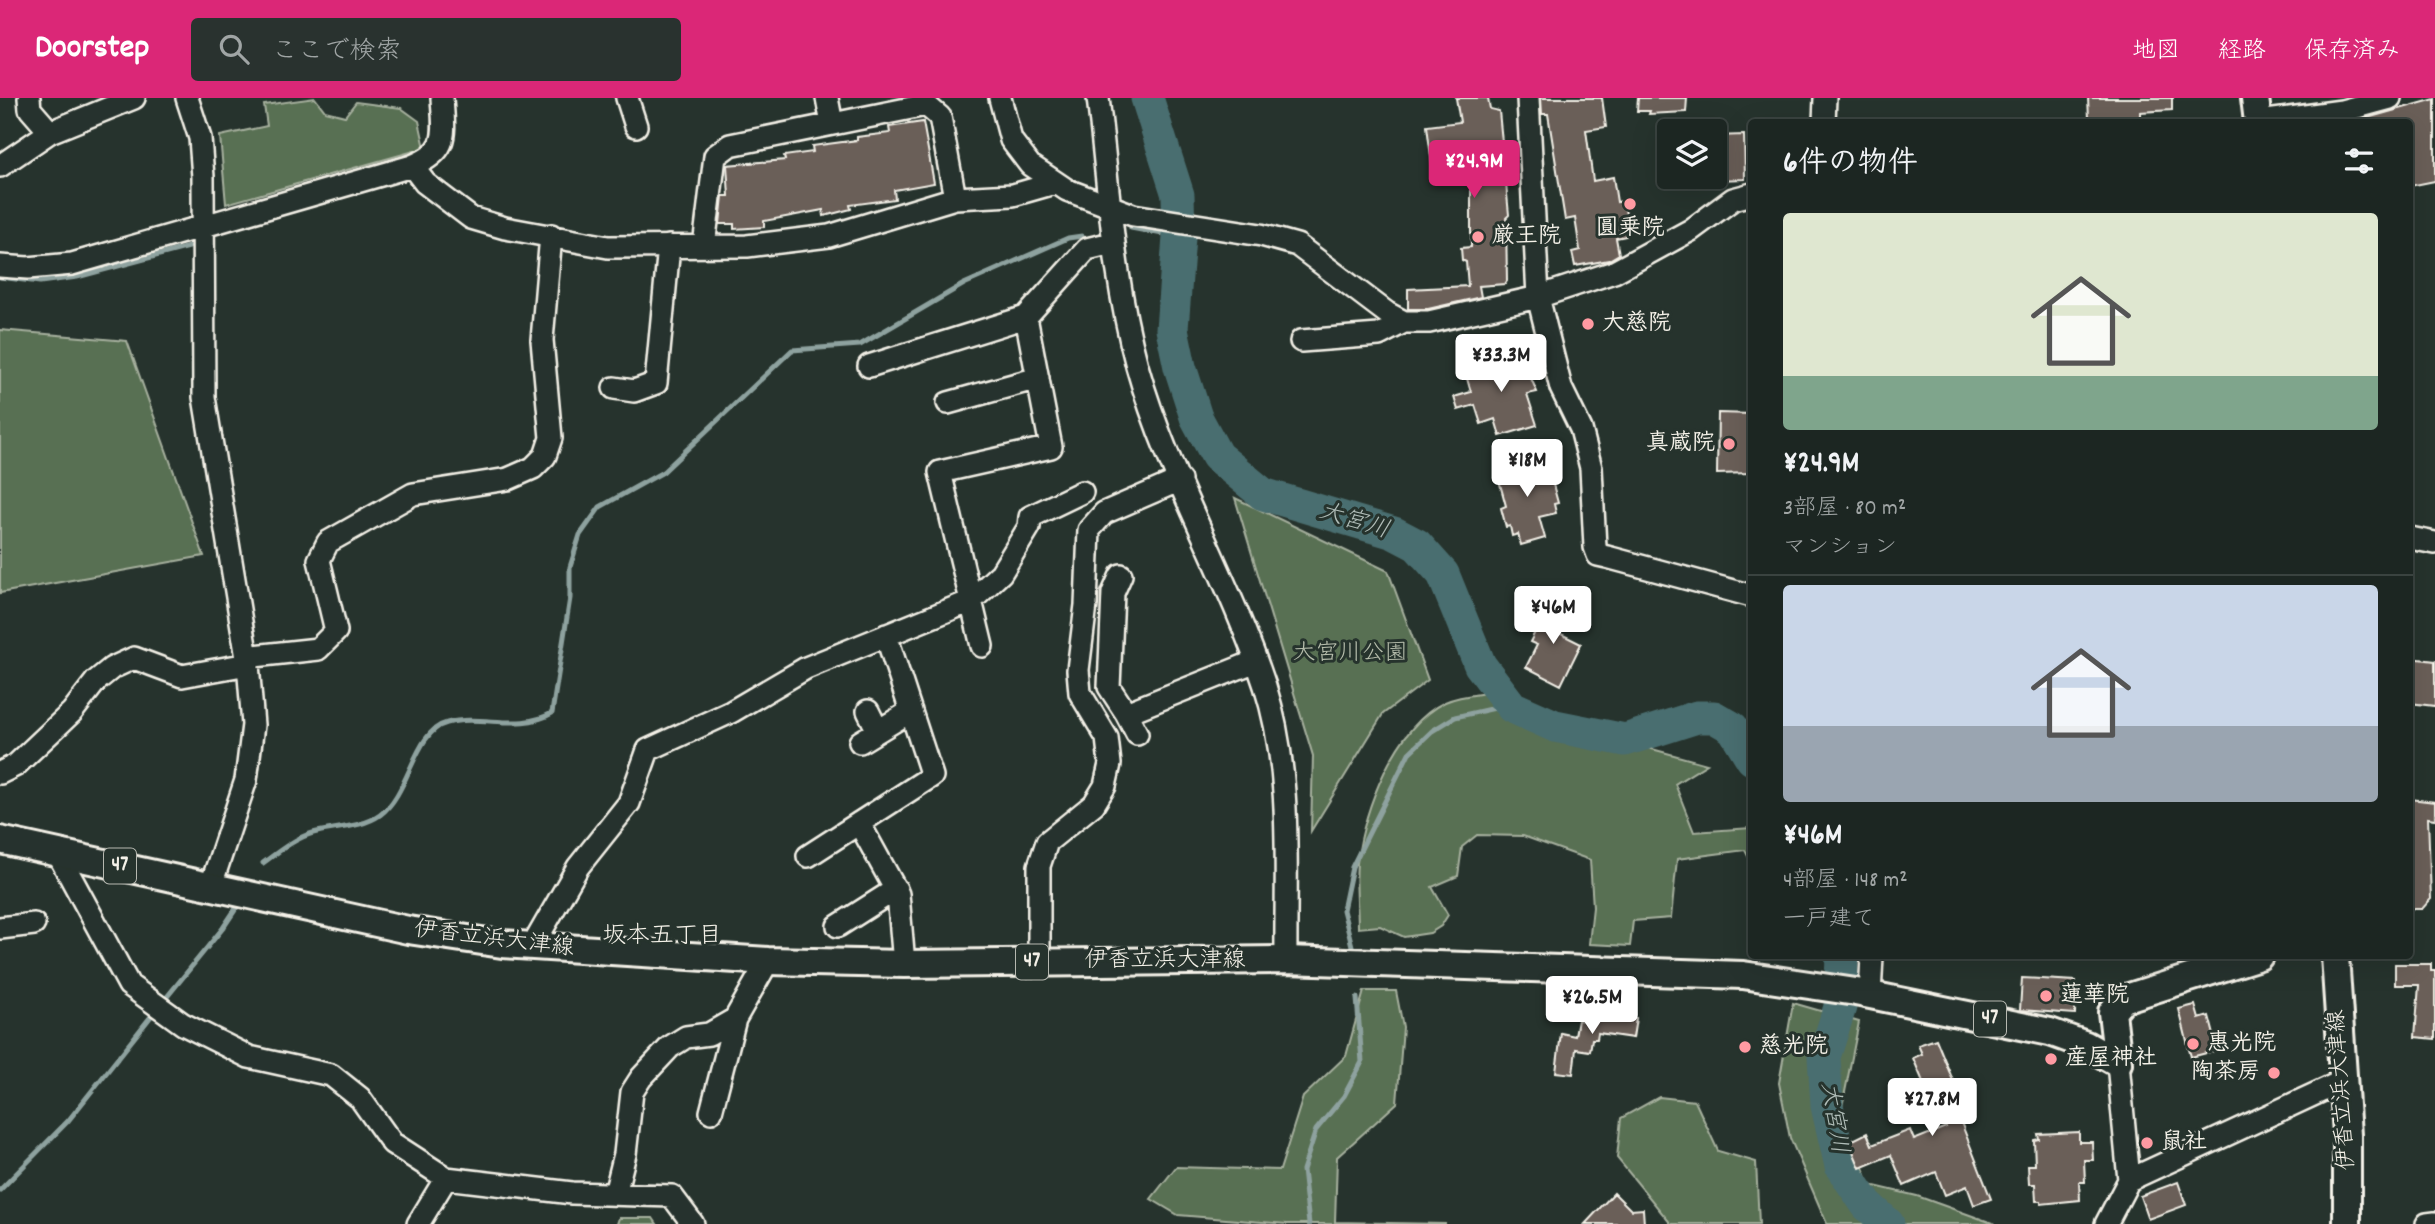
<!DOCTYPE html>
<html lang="ja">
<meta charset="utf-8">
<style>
body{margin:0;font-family:Dekko,"Klee One",sans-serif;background:#29322f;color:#f1f3f6;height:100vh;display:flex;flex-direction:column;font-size:26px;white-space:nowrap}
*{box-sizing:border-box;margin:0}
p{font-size:23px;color:#a0a5a5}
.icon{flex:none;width:38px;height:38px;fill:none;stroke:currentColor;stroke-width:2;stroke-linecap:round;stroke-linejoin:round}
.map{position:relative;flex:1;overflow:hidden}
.side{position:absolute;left:1748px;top:21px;width:665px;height:840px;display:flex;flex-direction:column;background:#1c2622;border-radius:7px;box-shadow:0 7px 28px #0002,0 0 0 2px #3a4340}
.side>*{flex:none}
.tools{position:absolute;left:1657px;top:21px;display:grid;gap:14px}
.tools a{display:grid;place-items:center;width:70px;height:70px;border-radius:7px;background:#1c2622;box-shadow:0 7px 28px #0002,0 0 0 2px #3a4340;font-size:35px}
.price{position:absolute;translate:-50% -60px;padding:0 16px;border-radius:7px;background:#fff;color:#222;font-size:23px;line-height:46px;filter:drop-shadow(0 2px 4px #0008)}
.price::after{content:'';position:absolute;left:50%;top:42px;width:21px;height:16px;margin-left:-10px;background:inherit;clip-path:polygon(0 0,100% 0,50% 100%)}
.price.on{background:#db2777;color:#fff}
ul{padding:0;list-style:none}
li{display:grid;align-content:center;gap:14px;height:371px;padding:0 35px}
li+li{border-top:2px solid #3a4340}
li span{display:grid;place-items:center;height:217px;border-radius:7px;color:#555}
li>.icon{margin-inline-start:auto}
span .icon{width:126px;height:126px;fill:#fffc;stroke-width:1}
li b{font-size:30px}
h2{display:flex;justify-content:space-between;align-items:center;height:84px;padding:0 35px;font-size:30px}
header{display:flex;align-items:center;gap:42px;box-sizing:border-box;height:98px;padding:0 35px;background:#db2777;color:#fff}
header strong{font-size:33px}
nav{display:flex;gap:38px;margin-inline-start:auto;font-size:24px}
.search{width:490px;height:63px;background:#29322f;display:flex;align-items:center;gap:18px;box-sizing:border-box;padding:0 24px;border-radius:7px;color:#a0a5a5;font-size:26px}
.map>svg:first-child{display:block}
</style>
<header>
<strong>Doorstep</strong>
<div class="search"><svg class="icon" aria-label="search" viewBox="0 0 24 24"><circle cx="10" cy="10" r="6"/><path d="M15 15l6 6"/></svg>ここで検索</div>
<nav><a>地図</a><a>経路</a><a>保存済み</a></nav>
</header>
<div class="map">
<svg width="2435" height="1126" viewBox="0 0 2435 1126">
<rect width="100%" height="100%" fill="#26332d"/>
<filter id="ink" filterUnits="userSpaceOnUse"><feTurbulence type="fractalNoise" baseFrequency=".0143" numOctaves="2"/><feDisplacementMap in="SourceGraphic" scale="14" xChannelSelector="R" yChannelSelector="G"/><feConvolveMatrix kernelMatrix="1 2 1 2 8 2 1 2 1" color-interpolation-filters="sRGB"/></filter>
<g filter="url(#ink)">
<path fill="#596f53" stroke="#a6b09e" stroke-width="2" d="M315,0L325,13L345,18L356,4L401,10L419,23L425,50L226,106L220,38L267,28L264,7Z
M0,232L127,243L204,458L0,495Z
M1235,400L1388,473L1428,582L1383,616L1311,733L1313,658Z
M1488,595L1506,616L1551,636L1652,651L1707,666L1675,686L1694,734L1751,730L1752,766L1745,752L1677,761L1671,820L1633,823L1630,848L1589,846L1593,809L1590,762L1523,738L1477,737L1462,749L1458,778L1432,789L1448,817L1441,828L1430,835L1404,839L1380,828L1358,830C1358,809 1355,786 1357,765C1364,712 1394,629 1445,604C1459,598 1473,597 1488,595Z
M1364,893H1396L1403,929L1397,1005L1337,1059L1335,1124L1446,1126H1287L1178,1117L1151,1101L1176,1069L1280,1072L1303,999L1346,958Z
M1793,905L1859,924L1841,1014L1870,1087L1917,1098L1995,1126H1827L1790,1040L1779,985Z
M1659,999L1695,1003L1718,1053L1756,1064L1759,1126H1671L1617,1060L1621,1020Z
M619,1120H653L657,1126H617Z"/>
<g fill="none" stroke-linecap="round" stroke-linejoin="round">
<path stroke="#8ea29f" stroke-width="5" d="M1131,130L1179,139
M0,179L40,184L77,179L189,149
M263,765C278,754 295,740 313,735C334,729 362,730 380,717C410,695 414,633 447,625C482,616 520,634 552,615L570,500V469L580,437L600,409L663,374L792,252L860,247L964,186L1068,140L1082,138
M1352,848L1343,812L1352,769L1409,655L1432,633L1455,619L1495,610L1507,603
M162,905L223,830L237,809
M0,1092L68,1023L156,912
M1309,1126L1303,1072L1316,1032L1344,998L1362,964L1357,900"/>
<path stroke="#4a6e6f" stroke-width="33" d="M1147,0L1178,97L1179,139L1172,231L1180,269L1196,319L1217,358L1263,396L1394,435L1417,447L1443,476L1480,567L1512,609L1555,628L1625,642L1697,619H1714L1733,630L1752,661
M1842,858L1840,909L1824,959L1827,1008L1841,1068L1867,1107L1888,1126"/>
</g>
<path fill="#6a5e59" stroke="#f4f1e8" stroke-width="2" d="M1456,0H1488L1490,11L1499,13L1509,117L1506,120L1507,183L1505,186L1479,188L1481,199L1428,211H1408V191L1468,188L1466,164L1462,162L1461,150L1471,149V68L1462,69V63L1432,67L1427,28L1460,24Z
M1541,0H1602L1606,29L1586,32L1593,83L1613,79L1617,104L1624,103L1626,117L1623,118L1626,138L1616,140L1619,156L1609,162L1575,168L1572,154L1580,152L1575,120L1565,122L1548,16H1542Z
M1638,0H1687L1686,14L1649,16L1650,13H1637Z
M2088,0H2172V12L2140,14V24H2093L2092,20H2089Z
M2435,1V83L2410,88V24H2360V22Z
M923,24L934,85L894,92L895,101L850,107L851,111L824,118L823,112L764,123V129L734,131V126H720L723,98H729L727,67L785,62L784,58L813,54L812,48L857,42V39L890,35L889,29Z
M1744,37L1745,81L1715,82V38Z
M1500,257L1502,263L1521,257L1537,294L1527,296L1537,327L1500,338L1495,321L1481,326L1475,307L1458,312L1454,299L1471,294L1465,274L1486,267L1485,262Z
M1718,315L1752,316L1751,375L1717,376Z
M1538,360L1541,370L1548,368L1558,405L1554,406L1556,415L1539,419L1545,440L1521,447L1518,436L1512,438L1510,428L1506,429L1501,410L1506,408L1496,371Z
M1552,500L1568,508L1555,533L1581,546L1561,587L1526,569L1537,547L1530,544Z
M2410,560L2435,563V608L2410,605Z
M2410,701L2435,704V721L2428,720L2431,801L2422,811H2410Z
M2395,866H2431V873H2435V941L2415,939L2419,887H2395Z
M2022,880L2076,883L2075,916L2020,912Z
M2195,907L2199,921L2209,918L2218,952L2191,959L2179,911Z
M1595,908L1612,910L1611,916L1636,920L1633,940L1598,935L1597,941H1592L1590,953L1576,951L1573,976L1556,974L1561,935L1575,938L1578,922L1593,924Z
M1936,941L1954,985L1951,986L1961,1013L1957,1014L1991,1101L1974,1107L1967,1088L1945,1097L1936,1074L1904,1088L1891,1057L1860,1070L1849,1044L1867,1035L1872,1047L1910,1032L1914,1042L1946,1029L1933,1002L1931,1003L1913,960L1922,956L1918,947Z
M2079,1034V1044H2092L2093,1062H2084L2085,1084H2079L2080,1102L2041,1106V1103H2036L2035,1086H2029L2028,1067H2035L2034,1042L2039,1041L2038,1036Z
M2178,1084L2186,1107L2148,1121L2140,1098Z
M1614,1095L1631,1112L1643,1111L1644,1126H1585Z"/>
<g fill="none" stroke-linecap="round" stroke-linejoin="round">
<defs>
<path id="minor" d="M29,0L30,11L50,34
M187,0L200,40L203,79L204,299L248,566L253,627L246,682L211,787
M627,0L636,28
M827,0L832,26
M1000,0L1011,42L1030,67L1067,92L1133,117L1261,137L1297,147L1387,215L1404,224H1429L1538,199L1614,174L1691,132L1733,101L1752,96
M1098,0C1109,90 1113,179 1137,268C1168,379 1229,479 1265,588C1293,676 1285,771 1286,862
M1528,0L1538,199L1561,290L1581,331L1591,370L1595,449L1598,457L1607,459L1752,498
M1824,24L1825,0
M2259,24L2342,13L2390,0
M0,68L50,34L134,0
M412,68L425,85L471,120L505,130L608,149L747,148L829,138L955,100L1013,97L1055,85
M704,148L715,58L730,47L926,7L940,19L955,100
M0,168L28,170L72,166L412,68C450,53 444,36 442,0
M1301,243L1379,237L1404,224
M869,268L1026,219
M614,290L634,293L656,285L669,148
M948,305L1038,280
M2410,440L2435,445
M1121,477L1113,495L1109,589L1126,615L1256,563
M982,548L940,374L1051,349L1026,219L1087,151L1112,145
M868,613L878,633
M1126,615L1137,636
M860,644L911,613
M0,675L16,667L72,614L96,583L112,570L134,560L182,578L248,566L254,558L318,551L336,533L319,462L328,444L413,396L508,381L533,370L545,358L551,340L542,242L551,137
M859,725L898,796L904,866
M57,754L129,887L183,926L249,959L331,977L360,1000L392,1045L446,1080L572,1095L672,1098L693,1126
M808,758L932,678L886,537
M838,828L896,791
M0,830L34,826
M532,849L578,769L629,705L648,652L731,614L806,570L971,503L1001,475L1029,429L1030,419L1082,394
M1039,864V768L1047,744L1094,706L1105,688L1110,666L1107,640L1080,595L1078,572L1086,507L1089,432L1104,415L1180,382
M1870,897L1872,858
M711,1014L735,921L768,863
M2129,1082L2343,983
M615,1096L625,1056L632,994L641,980L670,949L686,939L709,936L735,921
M418,1126L446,1080
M2106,1126L2129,1082L2118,965
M2427,1126L2435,1125"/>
<path id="major" d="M2255,0L2258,24
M0,742L408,832L502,846L768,863L904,866L1286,862L1743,877L1856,894L2050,934L2086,947L2118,965
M2335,858L2347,1037V1126
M2118,965L2112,914L2123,901L2259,858"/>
</defs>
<use href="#minor" stroke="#f4f1e8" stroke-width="26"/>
<use href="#major" stroke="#f4f1e8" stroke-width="32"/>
<use href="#minor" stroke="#26332d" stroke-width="21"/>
<use href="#major" stroke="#26332d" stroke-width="26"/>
</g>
</g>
<g fill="#ff9aa2" stroke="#26332d" stroke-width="2.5">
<circle cx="1630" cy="106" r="7"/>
<circle cx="1478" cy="139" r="7"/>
<circle cx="1588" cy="226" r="7"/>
<circle cx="1729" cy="346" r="7"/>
<circle cx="2046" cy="898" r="7"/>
<circle cx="2193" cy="946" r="7"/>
<circle cx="1745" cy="949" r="7"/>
<circle cx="2051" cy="961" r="7"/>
<circle cx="2274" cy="975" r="7"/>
<circle cx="2147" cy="1045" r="7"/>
</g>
<g text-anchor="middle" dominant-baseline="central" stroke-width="6" stroke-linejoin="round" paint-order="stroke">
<g fill="#26332d" stroke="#b6b8b0" stroke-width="2">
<rect x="104" y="750.5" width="32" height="35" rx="5"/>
<rect x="1016" y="846.5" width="32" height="35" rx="5"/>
<rect x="1974" y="903.5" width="32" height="35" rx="5"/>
</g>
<g font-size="21" font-weight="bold" fill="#f4f1e8">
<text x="120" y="768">47</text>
<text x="1032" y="864">47</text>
<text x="1990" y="921">47</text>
</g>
<g font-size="23" font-weight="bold" fill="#f4f1e8" stroke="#26332d" text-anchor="start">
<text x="1630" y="131" text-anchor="middle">圓乗院</text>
<text x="1492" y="139">厳王院</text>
<text x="1602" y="226">大慈院</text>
<text x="1715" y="346" text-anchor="end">真蔵院</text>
<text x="2060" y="898">蓮華院</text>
<text x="2207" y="946">惠光院</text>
<text x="1759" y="949">慈光院</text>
<text x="2065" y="961">産屋神社</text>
<text x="2260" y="975" text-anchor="end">陶茶房</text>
<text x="2161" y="1045">鼠社</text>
</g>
<g font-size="23" fill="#b6bdac" stroke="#26332d">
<text x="1350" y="556">大宮川公園</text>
</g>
<g font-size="23" fill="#f4f1e8" stroke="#26332d">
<text transform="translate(494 842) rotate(7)">伊香立浜大津線</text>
<text x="1165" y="863">伊香立浜大津線</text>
<text transform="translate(2343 992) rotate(-94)">伊香立浜大津線</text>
</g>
<g font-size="24" font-style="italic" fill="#b0bdb8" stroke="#26332d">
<text transform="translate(1354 424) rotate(17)">大宮川</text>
<text transform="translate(1833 1020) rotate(81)">大宮川</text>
</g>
<g font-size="24" fill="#f4f1e8" stroke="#26332d">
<text x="662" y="839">坂本五丁目</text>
</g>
</g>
</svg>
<div class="tools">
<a><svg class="icon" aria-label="layers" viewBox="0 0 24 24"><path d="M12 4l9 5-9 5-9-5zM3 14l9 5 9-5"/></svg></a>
</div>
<b class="price on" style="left:1474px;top:102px">¥24.9M</b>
<b class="price" style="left:1501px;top:296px">¥33.3M</b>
<b class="price" style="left:1527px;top:401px">¥18M</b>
<b class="price" style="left:1553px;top:548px">¥46M</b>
<b class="price" style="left:1592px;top:938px">¥26.5M</b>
<b class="price" style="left:1932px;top:1040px">¥27.8M</b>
<section class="side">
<h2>6件の物件<svg class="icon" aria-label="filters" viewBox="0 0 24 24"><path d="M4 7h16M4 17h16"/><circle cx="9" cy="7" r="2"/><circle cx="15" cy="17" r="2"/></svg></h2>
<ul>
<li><span style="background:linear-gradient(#dfe7d0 75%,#7fa58c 0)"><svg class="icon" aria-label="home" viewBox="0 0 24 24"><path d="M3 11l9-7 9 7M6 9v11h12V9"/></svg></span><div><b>¥24.9M</b><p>3部屋 · 80 m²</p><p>マンション</p></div></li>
<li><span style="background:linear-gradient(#c9d6e8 65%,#9aa5b1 0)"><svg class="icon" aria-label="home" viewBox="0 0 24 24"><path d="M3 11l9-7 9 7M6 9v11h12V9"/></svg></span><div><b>¥46M</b><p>4部屋 · 148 m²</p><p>一戸建て</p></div></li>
</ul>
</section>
</div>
